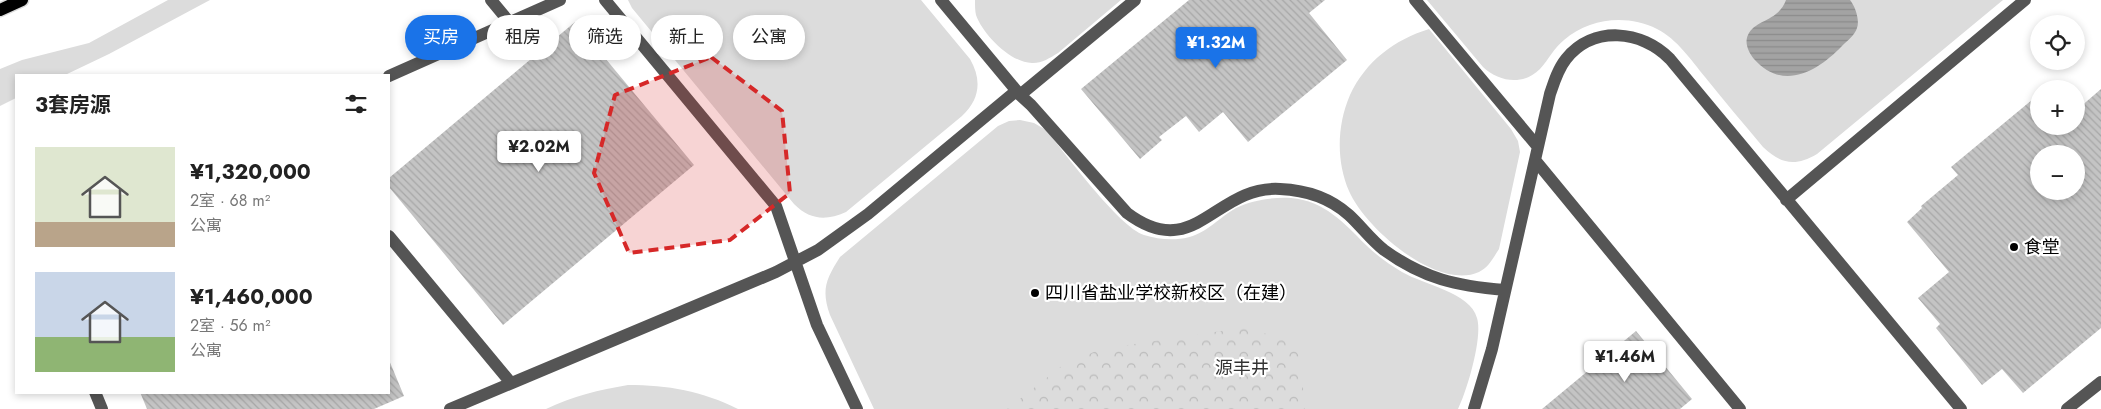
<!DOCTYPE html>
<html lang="zh">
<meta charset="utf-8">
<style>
body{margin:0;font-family:Jost,"Noto Sans SC",sans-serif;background:#f6f6f6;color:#222;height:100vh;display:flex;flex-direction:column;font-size:19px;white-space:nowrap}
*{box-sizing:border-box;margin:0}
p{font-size:16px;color:#767676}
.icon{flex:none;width:28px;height:28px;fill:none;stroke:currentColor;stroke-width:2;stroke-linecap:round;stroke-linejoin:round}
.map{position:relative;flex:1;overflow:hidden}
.panel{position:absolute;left:15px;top:74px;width:375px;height:320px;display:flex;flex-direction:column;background:#fff;border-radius:0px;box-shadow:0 2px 8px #0003}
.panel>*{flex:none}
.hud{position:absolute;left:405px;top:15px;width:475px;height:45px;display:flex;gap:10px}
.buttons{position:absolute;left:2030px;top:15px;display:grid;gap:10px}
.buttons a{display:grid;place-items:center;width:55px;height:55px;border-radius:50%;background:#fff;box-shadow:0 2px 8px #0003;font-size:25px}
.price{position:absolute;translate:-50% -42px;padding:0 11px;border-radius:5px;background:#fff;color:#222;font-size:16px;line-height:32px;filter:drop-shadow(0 1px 2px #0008)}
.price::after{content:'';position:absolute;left:50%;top:30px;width:15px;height:11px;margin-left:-8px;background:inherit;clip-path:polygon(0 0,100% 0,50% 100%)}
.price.active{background:#1a73e8;color:#fff}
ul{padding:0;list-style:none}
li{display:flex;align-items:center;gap:15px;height:125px;padding:0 20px}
li span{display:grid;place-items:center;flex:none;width:140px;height:100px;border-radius:0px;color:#555}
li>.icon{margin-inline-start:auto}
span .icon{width:60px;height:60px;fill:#fffc;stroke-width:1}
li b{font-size:21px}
h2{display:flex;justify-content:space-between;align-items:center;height:60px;padding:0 20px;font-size:21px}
.pill{padding:0 18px;border-radius:22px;background:#fff;box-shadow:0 2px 8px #0003;font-size:18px;line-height:45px}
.pill.active{background:#1a73e8;color:#fff}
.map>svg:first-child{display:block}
</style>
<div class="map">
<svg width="2101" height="409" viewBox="0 0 2101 409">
<defs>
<pattern id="forest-crowns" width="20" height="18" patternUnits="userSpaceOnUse" patternTransform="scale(1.25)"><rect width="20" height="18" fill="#dcdcdc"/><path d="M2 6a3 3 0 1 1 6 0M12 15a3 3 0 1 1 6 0" fill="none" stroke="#bbb"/></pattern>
<pattern id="water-rules" width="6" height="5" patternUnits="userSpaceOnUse" patternTransform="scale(1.25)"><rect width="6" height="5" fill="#a3a3a3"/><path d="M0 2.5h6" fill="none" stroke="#8b8b8b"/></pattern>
<pattern id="building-back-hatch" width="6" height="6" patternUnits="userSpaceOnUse" patternTransform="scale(1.25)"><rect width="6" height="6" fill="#c4c4c4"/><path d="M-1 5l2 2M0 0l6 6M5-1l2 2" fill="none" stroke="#a7a7a7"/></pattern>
</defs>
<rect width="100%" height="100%" fill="#fff"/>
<path fill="#dcdcdc" d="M168,0H210L109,54L65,75H16V98L0,106V69L22,60L89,43Z
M628,0H921L970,59C982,80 980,99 962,116L846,212C826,221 810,220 794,204L632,8Z
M975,0H1121L1058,53C1050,58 1042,63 1033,63C1012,64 983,35 976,15C975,11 975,5 975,0Z
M1427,0H2003L1817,154C1795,167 1781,164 1763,147C1744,124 1724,101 1705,77C1691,60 1677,39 1657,29C1627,14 1590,18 1564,40C1554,48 1549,59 1540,69C1523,86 1499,82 1483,67Z
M1429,29L1511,129L1518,141L1520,152L1499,249C1493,258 1489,267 1479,272C1437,291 1365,228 1349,191C1336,161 1337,125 1350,95C1366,61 1394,40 1429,29Z
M1020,120L1034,123L1046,130C1065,153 1119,227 1144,235C1164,241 1186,242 1205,230C1216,223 1225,214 1236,208C1252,200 1273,197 1291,198C1325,201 1344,223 1366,245C1376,255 1390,265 1402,272C1424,285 1470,292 1477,318C1483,337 1467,391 1458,409H874L830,315C821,290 826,279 840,257L998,126L1009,121Z
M628,385C668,385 702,391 738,409H546C573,396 599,390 628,385Z"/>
<path fill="url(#forest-crowns)" d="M1248,327L1299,346L1305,409H1007L1063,365L1101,349Z"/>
<path fill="url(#water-rules)" d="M1786,0H1850C1855,6 1860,20 1857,28C1855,35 1847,41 1842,46C1818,71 1783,92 1754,59C1749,53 1744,43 1748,35C1755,19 1778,22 1786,0Z"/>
<path fill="url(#building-back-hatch)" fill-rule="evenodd" d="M1189,0H1325L1309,13L1347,60L1248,142L1223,112L1199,132L1186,116L1159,137L1162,140L1140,159L1081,89Z
M575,22L694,165L503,325L389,187V178Z
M2101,89V328L2023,393L2002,369L1982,385L1936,328L1940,324L1918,298L1949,272L1907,222L1922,208L1921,206L1958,175L1951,167L2039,94V126L2065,127L2076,126V118L2083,113L2079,108ZM2039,154H2076V191H2039Z
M1636,331L1692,399L1680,409H1542Z
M389,360L404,396L374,409H147L140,392H389Z"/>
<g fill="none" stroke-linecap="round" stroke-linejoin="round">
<defs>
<path id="major" d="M0,10L22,0"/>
</defs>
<use href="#major" stroke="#dbdbdb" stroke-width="15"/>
<path stroke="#555" stroke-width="12" d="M491,0L510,23
M605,0L776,206L817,325L857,409
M941,0L1020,95L1135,0
M1415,0L1538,147
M389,76L560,0
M1020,95L1031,105L1127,213C1195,264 1215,185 1280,189C1305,190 1330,198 1349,215C1361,226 1371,240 1384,250C1424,279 1457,286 1505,290
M1535,160L1740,409
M1786,200L2025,0
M389,236L511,383
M95,392L102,409
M450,409L776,272L818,250L868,214L1016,91
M1474,409L1492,349L1550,94C1554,82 1558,69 1566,59C1593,25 1642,30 1670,59L1961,409
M2067,409L2101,382"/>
<use href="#major" stroke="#000" stroke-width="12"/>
</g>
<path fill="#d62828" fill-opacity="0.2" stroke="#d62828" stroke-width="4" stroke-dasharray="10 6" stroke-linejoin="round" d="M711,57L782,111L790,193L730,240L629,253L594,173L615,95Z"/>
<g fill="#000" stroke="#fff" stroke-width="2">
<circle cx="2014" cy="247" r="5"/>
<circle cx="1035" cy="293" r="5"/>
</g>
<g text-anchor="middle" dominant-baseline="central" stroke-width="4.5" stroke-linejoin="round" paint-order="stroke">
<g font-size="18" fill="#000" stroke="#fff" text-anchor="start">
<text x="2024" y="247">食堂</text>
<text x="1045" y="293">四川省盐业学校新校区（在建）</text>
</g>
<g font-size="18" fill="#333" stroke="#fff">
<text x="1242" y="368">源丰井</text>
</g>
</g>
</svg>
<div class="buttons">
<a><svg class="icon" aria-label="locate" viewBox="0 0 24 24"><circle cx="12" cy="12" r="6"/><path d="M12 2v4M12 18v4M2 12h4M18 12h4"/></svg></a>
<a>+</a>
<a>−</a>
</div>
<b class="price active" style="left:1216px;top:69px">¥1.32M</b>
<b class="price" style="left:539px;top:173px">¥2.02M</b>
<b class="price" style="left:1625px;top:383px">¥1.46M</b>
<div class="hud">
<a class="pill active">买房</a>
<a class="pill">租房</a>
<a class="pill">筛选</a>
<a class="pill">新上</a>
<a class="pill">公寓</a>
</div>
<section class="panel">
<h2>3套房源<svg class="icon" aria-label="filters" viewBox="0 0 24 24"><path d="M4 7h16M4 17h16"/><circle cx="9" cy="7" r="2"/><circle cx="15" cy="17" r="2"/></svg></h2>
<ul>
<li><span style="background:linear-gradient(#dfe7d0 75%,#b9a48a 0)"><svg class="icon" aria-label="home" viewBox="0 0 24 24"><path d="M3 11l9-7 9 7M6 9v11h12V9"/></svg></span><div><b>¥1,320,000</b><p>2室 · 68 m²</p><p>公寓</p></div></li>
<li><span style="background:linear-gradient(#c9d6e8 65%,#8fb573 0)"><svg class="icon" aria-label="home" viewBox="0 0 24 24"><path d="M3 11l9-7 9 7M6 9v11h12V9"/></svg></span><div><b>¥1,460,000</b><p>2室 · 56 m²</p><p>公寓</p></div></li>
</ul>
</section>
</div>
